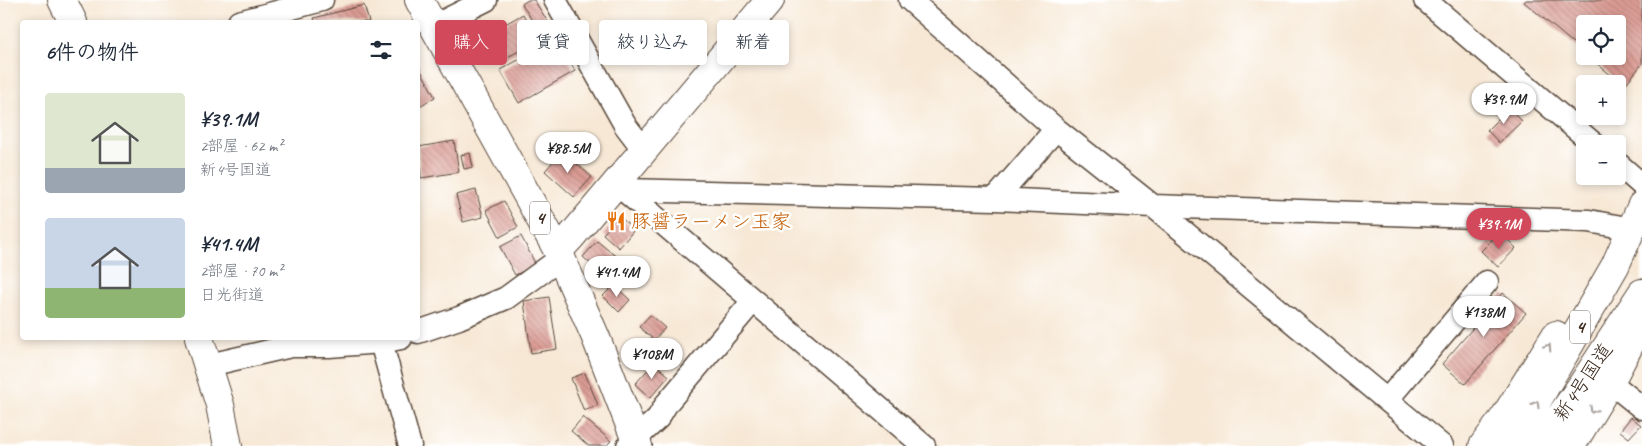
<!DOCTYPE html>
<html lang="ja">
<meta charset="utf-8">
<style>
body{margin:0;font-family:Caveat,"Klee One",sans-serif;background:#f2f2f3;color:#1f2937;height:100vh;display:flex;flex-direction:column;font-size:19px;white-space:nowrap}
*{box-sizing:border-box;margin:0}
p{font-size:16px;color:#747a83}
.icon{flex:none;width:28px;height:28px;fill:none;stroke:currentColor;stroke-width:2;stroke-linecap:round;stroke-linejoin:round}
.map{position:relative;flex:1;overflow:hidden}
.panel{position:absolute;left:20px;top:20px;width:400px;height:320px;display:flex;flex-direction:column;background:#fff;border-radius:5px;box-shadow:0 2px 8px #0003}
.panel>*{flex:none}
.top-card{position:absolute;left:435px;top:20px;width:475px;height:45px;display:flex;gap:10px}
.tools{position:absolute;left:1576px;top:15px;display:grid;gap:10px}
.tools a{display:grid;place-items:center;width:50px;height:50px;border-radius:5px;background:#fff;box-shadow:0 2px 8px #0003;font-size:25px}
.price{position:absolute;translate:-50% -42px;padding:0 11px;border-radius:18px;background:#fff;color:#222;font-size:16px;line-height:32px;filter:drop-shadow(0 1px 2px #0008)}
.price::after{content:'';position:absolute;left:50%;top:30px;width:15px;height:11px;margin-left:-8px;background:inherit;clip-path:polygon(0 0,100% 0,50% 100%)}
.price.active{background:#d1495b;color:#fff}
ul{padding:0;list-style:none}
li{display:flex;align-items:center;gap:15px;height:125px;padding:0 25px}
li span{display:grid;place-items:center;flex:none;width:140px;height:100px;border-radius:5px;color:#555}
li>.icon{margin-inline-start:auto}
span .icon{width:60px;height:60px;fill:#fffc;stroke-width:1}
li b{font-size:21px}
h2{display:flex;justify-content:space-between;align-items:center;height:60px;padding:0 25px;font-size:21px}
.pill{padding:0 18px;border-radius:5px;background:#fff;box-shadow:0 2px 8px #0003;font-size:18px;line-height:45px}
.pill.active{background:#d1495b;color:#fff}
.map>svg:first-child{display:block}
</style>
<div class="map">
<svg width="1642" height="446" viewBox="0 0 1642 446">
<defs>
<pattern id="building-back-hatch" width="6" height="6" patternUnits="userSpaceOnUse" patternTransform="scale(1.25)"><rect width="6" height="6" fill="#db9c94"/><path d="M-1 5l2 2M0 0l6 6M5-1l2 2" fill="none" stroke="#b37f78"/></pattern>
</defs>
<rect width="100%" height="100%" fill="#fff"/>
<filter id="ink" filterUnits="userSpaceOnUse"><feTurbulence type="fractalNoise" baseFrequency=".02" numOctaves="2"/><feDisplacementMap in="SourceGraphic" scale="10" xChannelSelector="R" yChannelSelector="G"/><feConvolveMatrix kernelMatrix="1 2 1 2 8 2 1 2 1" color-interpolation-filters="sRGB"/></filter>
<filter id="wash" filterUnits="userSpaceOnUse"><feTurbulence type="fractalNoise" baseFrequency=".0096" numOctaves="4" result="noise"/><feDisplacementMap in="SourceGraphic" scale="20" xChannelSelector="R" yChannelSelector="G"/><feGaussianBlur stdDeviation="1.12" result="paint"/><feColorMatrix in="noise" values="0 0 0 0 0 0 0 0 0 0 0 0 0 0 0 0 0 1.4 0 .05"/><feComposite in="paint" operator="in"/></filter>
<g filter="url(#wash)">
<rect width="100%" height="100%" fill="#f7e8d5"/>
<g id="blocks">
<path fill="url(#building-back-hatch)" d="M528,0H534L550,25L539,32L522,4Z
M1526,0H1642V64L1624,86L1588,56H1618V24H1585V53L1524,2Z
M364,5L369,22H315L314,18Z
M523,14L538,41L498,62L484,36Z
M557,39L575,71L519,103L500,70Z
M418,65L435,97L418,107Z
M1509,108L1522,121L1499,143L1487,130Z
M454,141L459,172L421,178L418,147Z
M562,151L592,177L574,197L545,171Z
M470,153L473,167L464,169L461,155Z
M476,190L483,217L463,222L456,195Z
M504,201L518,227L500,237L486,210Z
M619,216L634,230L619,248L603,234Z
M1500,232L1516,248L1498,267L1481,251Z
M521,236L536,265L515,275L500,247Z
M597,241L624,263L609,280L583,257Z
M614,285L630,300L619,312L603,296Z
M1503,293L1526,313L1465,384L1442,364Z
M549,297L557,349L531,353L524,301Z
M650,315L665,328L654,340L639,327Z
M654,363L669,376L650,398L635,384Z
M585,373L598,405L584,411L571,378Z
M583,417L611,441L606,446H589L571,431Z
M1631,417L1641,425L1629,438L1620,431Z"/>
</g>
</g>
<g filter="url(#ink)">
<use href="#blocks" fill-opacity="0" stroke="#574639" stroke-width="1"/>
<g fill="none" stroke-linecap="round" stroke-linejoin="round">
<defs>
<path id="minor" d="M555,0L625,125L644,150
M910,0L1056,129L1153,206L1442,446
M1425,0L1594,144
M239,22L322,0
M434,26L486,0
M1618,164L1642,185
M619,186L924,446
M623,190L995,199L1153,206L1589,221L1632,229
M995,199L1056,129
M418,332L459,318L506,298L561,258
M381,342L410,446
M209,365L291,346H329L381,342L401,338
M1610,382L1642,408
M1387,400L1487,282
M628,446L658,418L667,403L753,301"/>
<path id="tertiary" d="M62,0L73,22
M558,251L571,237L770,0
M199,338L220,405L228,446"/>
<path id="trunk" d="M419,0L558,251L596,338L638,446
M1483,446L1504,418L1556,335
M1511,446L1615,266L1642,205
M1540,446L1580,388L1642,293
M1571,446L1610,382L1640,325"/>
</defs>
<use href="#minor" stroke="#574639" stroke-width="25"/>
<use href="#tertiary" stroke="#574639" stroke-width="30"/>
<use href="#trunk" stroke="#574639" stroke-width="30"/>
<use href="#minor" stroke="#fff" stroke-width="22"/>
<use href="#tertiary" stroke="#fff" stroke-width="28"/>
<use href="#trunk" stroke="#fff" stroke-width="28"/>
</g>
<defs><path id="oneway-chevron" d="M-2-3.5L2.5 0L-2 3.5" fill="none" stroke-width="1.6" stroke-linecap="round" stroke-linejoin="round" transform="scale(1.25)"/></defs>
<g stroke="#a79f9a">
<use href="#oneway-chevron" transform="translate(1548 347) rotate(-57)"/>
<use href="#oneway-chevron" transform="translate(1536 404) rotate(-60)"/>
<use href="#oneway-chevron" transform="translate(1593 410) rotate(121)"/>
</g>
</g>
<defs>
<symbol id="restaurant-bare" viewBox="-9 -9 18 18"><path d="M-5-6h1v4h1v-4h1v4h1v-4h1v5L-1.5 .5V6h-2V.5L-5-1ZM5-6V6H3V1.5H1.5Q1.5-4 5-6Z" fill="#e8710a" stroke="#fff" stroke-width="2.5" paint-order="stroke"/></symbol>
</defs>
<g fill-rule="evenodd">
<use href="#restaurant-bare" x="602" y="207" width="28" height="28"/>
</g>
<g text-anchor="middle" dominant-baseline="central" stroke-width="5" stroke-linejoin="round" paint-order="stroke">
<g fill="#fff" stroke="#766a62" stroke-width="1">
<rect x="530" y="201.5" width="20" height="33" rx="4"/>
<rect x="1570" y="310.5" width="20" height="33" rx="4"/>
</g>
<g font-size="19" font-weight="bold" fill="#3b2a1e">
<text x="540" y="218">4</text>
<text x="1580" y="327">4</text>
</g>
<g font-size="20" fill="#c56008" stroke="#fff" text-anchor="start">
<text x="631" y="221">豚醤ラーメン玉家</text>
</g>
<g font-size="20" fill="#3b2a1e" stroke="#fff">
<text transform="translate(1583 382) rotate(-56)">新4号国道</text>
</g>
</g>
</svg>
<div class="tools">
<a><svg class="icon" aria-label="locate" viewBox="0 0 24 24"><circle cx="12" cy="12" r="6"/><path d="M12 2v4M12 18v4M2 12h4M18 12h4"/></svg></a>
<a>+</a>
<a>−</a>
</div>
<b class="price" style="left:1504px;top:125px">¥39.9M</b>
<b class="price" style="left:568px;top:174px">¥88.5M</b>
<b class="price active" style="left:1499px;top:250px">¥39.1M</b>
<b class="price" style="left:617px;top:298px">¥41.4M</b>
<b class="price" style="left:1484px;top:338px">¥138M</b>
<b class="price" style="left:652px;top:380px">¥108M</b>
<div class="top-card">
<a class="pill active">購入</a>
<a class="pill">賃貸</a>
<a class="pill">絞り込み</a>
<a class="pill">新着</a>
</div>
<section class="panel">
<h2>6件の物件<svg class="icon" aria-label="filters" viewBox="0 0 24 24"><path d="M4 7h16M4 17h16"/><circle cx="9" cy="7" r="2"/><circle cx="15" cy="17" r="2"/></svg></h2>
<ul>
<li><span style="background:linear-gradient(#dfe7d0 75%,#9aa5b1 0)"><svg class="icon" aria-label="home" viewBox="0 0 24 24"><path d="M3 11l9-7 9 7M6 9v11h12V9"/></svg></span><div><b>¥39.1M</b><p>2部屋 · 62 m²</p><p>新4号国道</p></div></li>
<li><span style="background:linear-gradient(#c9d6e8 70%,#8fb573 0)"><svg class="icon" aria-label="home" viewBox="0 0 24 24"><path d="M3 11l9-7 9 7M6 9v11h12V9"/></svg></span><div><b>¥41.4M</b><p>2部屋 · 70 m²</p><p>日光街道</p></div></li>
</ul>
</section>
</div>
